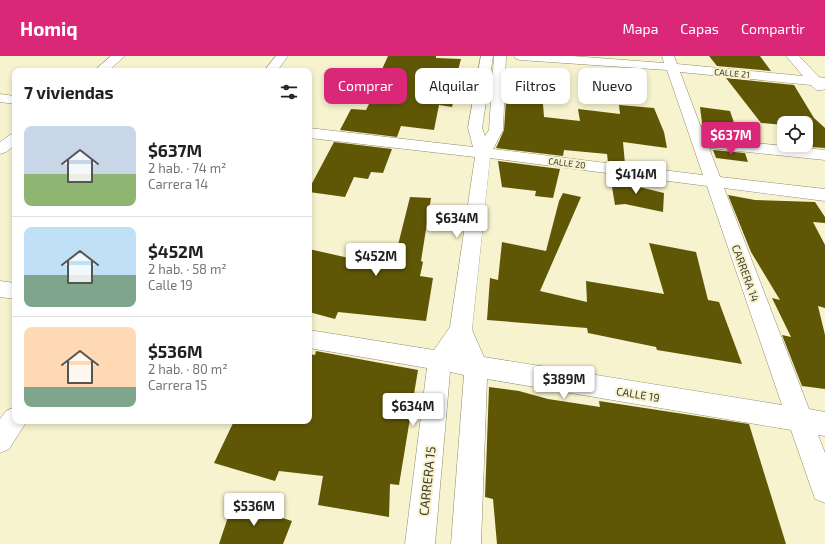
<!DOCTYPE html>
<html lang="es">
<meta charset="utf-8">
<style>
body{margin:0;font-family:"Exo 2",sans-serif;background:#f6f6f6;color:#202124;height:100vh;display:flex;flex-direction:column;font-size:15px;white-space:nowrap}
*{box-sizing:border-box;margin:0}
p{font-size:13px;color:#757577}
.icon{flex:none;width:22px;height:22px;fill:none;stroke:currentColor;stroke-width:2;stroke-linecap:round;stroke-linejoin:round}
.map{position:relative;flex:1;overflow:hidden}
.details{position:absolute;left:12px;top:12px;width:300px;height:356px;display:flex;flex-direction:column;background:#fff;border-radius:8px;box-shadow:0 2px 6px #0003}
.details>*{flex:none}
.banner{position:absolute;left:324px;top:12px;width:380px;height:36px;display:flex;gap:8px}
.fabs{position:absolute;left:777px;top:60px;display:grid;gap:8px}
.fabs a{display:grid;place-items:center;width:36px;height:36px;border-radius:8px;background:#fff;box-shadow:0 2px 6px #0003;font-size:20px}
.price{position:absolute;translate:-50% -34px;padding:0 9px;border-radius:4px;background:#fff;color:#222;font-size:13px;line-height:26px;filter:drop-shadow(0 1px 2px #0008)}
.price::after{content:'';position:absolute;left:50%;top:24px;width:12px;height:9px;margin-left:-6px;background:inherit;clip-path:polygon(0 0,100% 0,50% 100%)}
.price.on{background:#db2777;color:#fff}
ul{padding:0;list-style:none}
li{display:flex;align-items:center;gap:12px;height:100px;padding:0 12px}
li+li{border-top:1px solid #e0e0e0}
li span{display:grid;place-items:center;flex:none;width:112px;height:80px;border-radius:8px;color:#555}
li>.icon{margin-inline-start:auto}
span .icon{width:48px;height:48px;fill:#fffc;stroke-width:1}
li b{font-size:17px}
h2{display:flex;justify-content:space-between;align-items:center;height:48px;padding:0 12px;font-size:17px}
.tag{padding:0 14px;border-radius:8px;background:#fff;box-shadow:0 2px 6px #0003;font-size:14px;line-height:36px}
.tag.on{background:#db2777;color:#fff}
header{display:flex;align-items:center;gap:24px;box-sizing:border-box;height:56px;padding:0 20px;background:#db2777;color:#fff}
header strong{font-size:19px}
nav{display:flex;gap:22px;margin-inline-start:auto;font-size:14px}
.map>svg:first-child{display:block}
</style>
<header>
<strong>Homiq</strong>
<nav><a>Mapa</a><a>Capas</a><a>Compartir</a></nav>
</header>
<div class="map">
<svg width="825" height="488" viewBox="0 0 825 488">
<rect width="100%" height="100%" fill="#f7f3cf"/>
<path fill="#605706" d="M388,0H436V2L461,3L455,26H458L452,51L439,49L434,74L401,70L397,81L340,74L351,53L366,54L383,20H379Z
M709,0H760L771,15L717,10Z
M726,22L794,29L814,62L825,72V92L811,91L806,85V67H784V69L761,67Z
M506,44L543,48L544,61L580,65L578,53L620,58L619,49L654,52L664,76L667,92L623,86L625,108L608,106L607,98L564,94L563,100L496,92L504,74Z
M700,51L730,55L740,84L707,81L702,67Z
M334,86L392,93L383,117L371,116L368,123L354,121L345,141L309,136V133Z
M713,94L745,97L748,106L716,102Z
M498,105L560,113L553,142L535,140L536,135L502,131Z
M610,119L626,121L627,128L664,137L663,156L625,148L615,149Z
M563,137L581,141L540,235L587,246L586,225L664,238L649,187L696,196L708,244L719,246L742,308L657,294L656,291L588,277L587,272L487,264L490,222L498,224L502,186L546,195L559,145Z
M728,139L755,144L815,146L825,161V167L813,166L825,189V252L818,250L825,279V333L802,330L782,279L791,281L772,242L780,244L751,196Z
M410,141L431,142L421,205L423,206L420,220L433,222L426,265L338,256L335,263L309,256V193L371,207L374,198L395,201Z
M316,295L418,314L399,429L390,428L389,461L318,449L323,420L279,415L275,425L214,407L234,365H309V298L315,299Z
M489,331L519,335L548,343L600,351L599,345L749,368L786,488H497L493,443L485,441Z
M233,446L292,465L283,488H219Z"/>
<g fill="none" stroke-linecap="round" stroke-linejoin="round">
<defs>
<path id="minor" d="M111,0H125L108,15H94Z
M276,0H288L277,15H264Z
M481,0H493L482,72L485,80L489,74L494,0H506L503,74L493,93L703,119L667,14L520,4L516,3L514,0H572L664,7L662,0H674L677,8L803,20L786,0H799L819,21L825,22V33C818,36 815,34 811,29L680,16L705,82L825,94V104L709,92L720,121L825,133V145L724,132L809,353L825,356V380L818,379L825,397V447L815,443L791,374L487,323L481,488H451L464,319L450,316L435,488H405L427,312L309,292V274L434,294L450,271L475,101L309,82V72L473,91L468,72ZM490,102L707,130L782,349L484,301L472,274Z
M0,38L15,40V48L0,46Z
M15,77V89L6,96L0,98V86L10,79Z
M0,225L15,227V243L0,241Z
M15,351V365H27L9,393L0,397V363L6,355Z"/>
</defs>
<use href="#minor" stroke="#8f8b6a" stroke-width="1"/>
<use href="#minor" fill="#fff" fill-rule="evenodd"/>
</g>
<g text-anchor="middle" dominant-baseline="central" stroke-width="4" stroke-linejoin="round" paint-order="stroke">
<g font-size="9" fill="#3e3c2e" stroke="#f7f3cf">
<text transform="translate(732 17) rotate(5)">CALLE 21</text>
<text transform="translate(567 107) rotate(7)">CALLE 20</text>
</g>
<g font-size="11" fill="#3e3c2e" stroke="#f7f3cf">
<text transform="translate(746 217) rotate(70)">CARRERA 14</text>
<text transform="translate(638 338) rotate(9)">CALLE 19</text>
</g>
<g font-size="13" fill="#3e3c2e" stroke="#f7f3cf">
<text transform="translate(427 425) rotate(-84)">CARRERA 15</text>
</g>
</g>
</svg>
<div class="fabs">
<a><svg class="icon" aria-label="locate" viewBox="0 0 24 24"><circle cx="12" cy="12" r="6"/><path d="M12 2v4M12 18v4M2 12h4M18 12h4"/></svg></a>
</div>
<b class="price on" style="left:731px;top:100px">$637M</b>
<b class="price" style="left:636px;top:139px">$414M</b>
<b class="price" style="left:457px;top:183px">$634M</b>
<b class="price" style="left:376px;top:221px">$452M</b>
<b class="price" style="left:564px;top:344px">$389M</b>
<b class="price" style="left:413px;top:371px">$634M</b>
<b class="price" style="left:254px;top:471px">$536M</b>
<div class="banner">
<a class="tag on">Comprar</a>
<a class="tag">Alquilar</a>
<a class="tag">Filtros</a>
<a class="tag">Nuevo</a>
</div>
<section class="details">
<h2>7 viviendas<svg class="icon" aria-label="filters" viewBox="0 0 24 24"><path d="M4 7h16M4 17h16"/><circle cx="9" cy="7" r="2"/><circle cx="15" cy="17" r="2"/></svg></h2>
<ul>
<li><span style="background:linear-gradient(#c9d6e8 60%,#8fb573 0)"><svg class="icon" aria-label="home" viewBox="0 0 24 24"><path d="M3 11l9-7 9 7M6 9v11h12V9"/></svg></span><div><b>$637M</b><p>2 hab. · 74 m²</p><p>Carrera 14</p></div></li>
<li><span style="background:linear-gradient(#bfe0f5 60%,#7fa58c 0)"><svg class="icon" aria-label="home" viewBox="0 0 24 24"><path d="M3 11l9-7 9 7M6 9v11h12V9"/></svg></span><div><b>$452M</b><p>2 hab. · 58 m²</p><p>Calle 19</p></div></li>
<li><span style="background:linear-gradient(#ffd9b3 75%,#7fa58c 0)"><svg class="icon" aria-label="home" viewBox="0 0 24 24"><path d="M3 11l9-7 9 7M6 9v11h12V9"/></svg></span><div><b>$536M</b><p>2 hab. · 80 m²</p><p>Carrera 15</p></div></li>
</ul>
</section>
</div>
